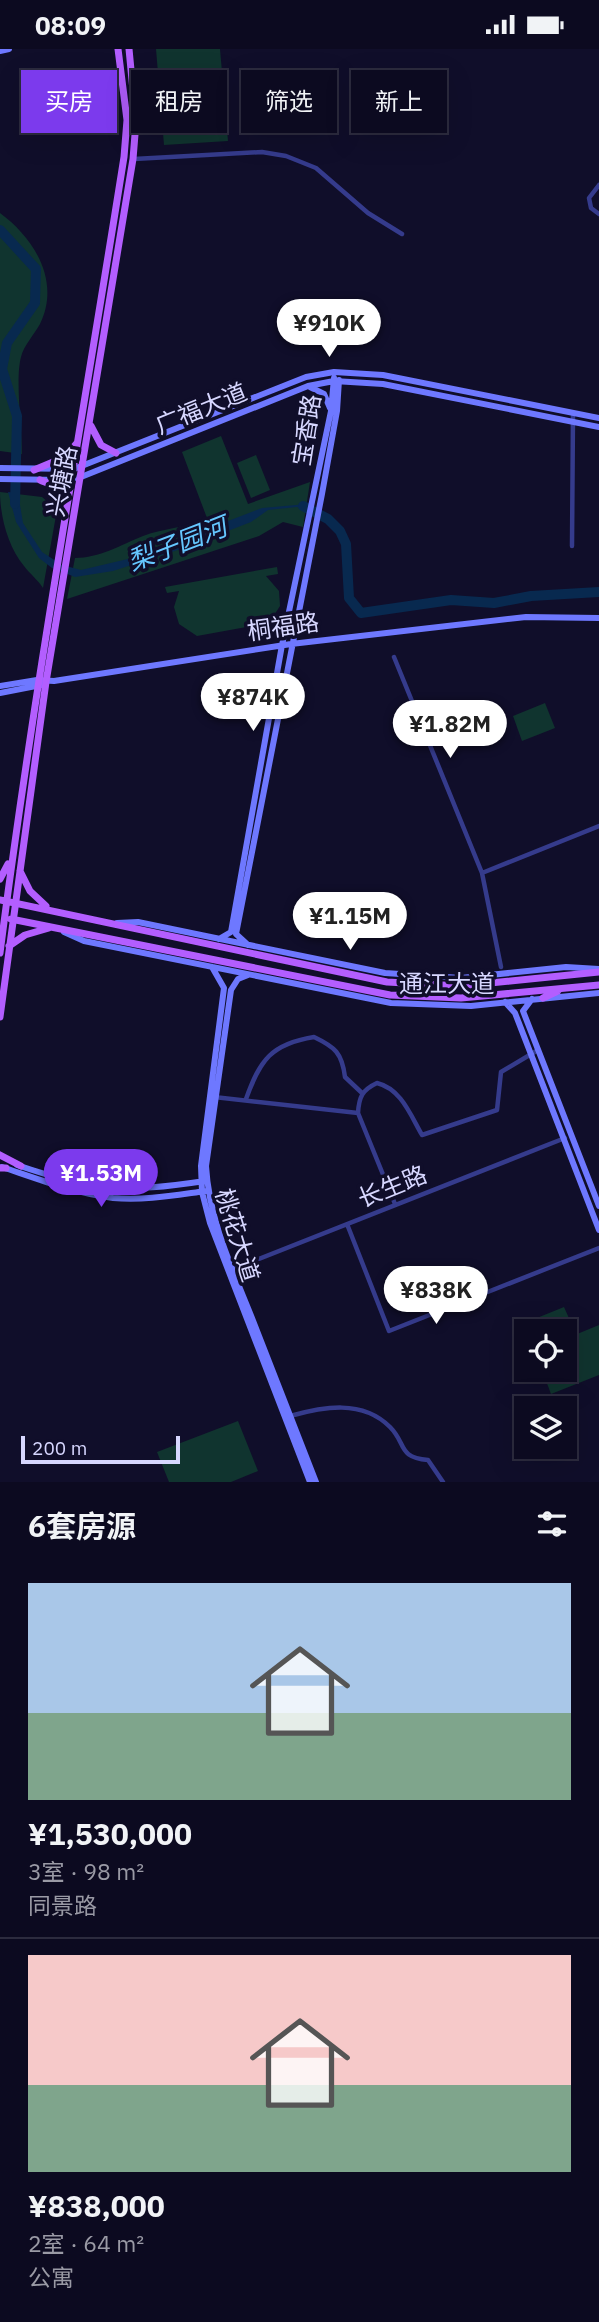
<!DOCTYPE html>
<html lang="zh">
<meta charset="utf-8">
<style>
body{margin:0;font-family:"IBM Plex Sans","Noto Sans SC",sans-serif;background:#1a182d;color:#f1f3f6;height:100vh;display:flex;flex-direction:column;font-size:26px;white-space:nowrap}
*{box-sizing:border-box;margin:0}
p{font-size:23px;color:#9a9aa5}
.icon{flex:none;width:38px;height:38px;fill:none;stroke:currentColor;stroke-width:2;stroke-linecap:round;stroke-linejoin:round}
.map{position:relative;height:1433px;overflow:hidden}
.panel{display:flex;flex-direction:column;background:#0c0a20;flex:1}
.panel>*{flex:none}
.banner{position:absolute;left:21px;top:21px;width:558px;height:63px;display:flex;gap:14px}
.buttons{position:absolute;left:514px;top:1270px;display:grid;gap:14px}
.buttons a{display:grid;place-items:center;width:63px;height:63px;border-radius:0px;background:#0c0a20;box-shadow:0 7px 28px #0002,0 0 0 2px #2c2b3e;font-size:35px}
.scale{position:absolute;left:21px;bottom:18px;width:159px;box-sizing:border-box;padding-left:7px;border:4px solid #d7d7ff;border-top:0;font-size:19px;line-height:24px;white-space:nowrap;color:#d7d7ff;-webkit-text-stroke:5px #100e2a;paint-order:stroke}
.price{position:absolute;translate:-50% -60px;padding:0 16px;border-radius:24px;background:#fff;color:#222;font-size:23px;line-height:46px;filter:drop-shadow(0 2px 4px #0008)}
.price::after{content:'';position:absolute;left:50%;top:42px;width:21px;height:16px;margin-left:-10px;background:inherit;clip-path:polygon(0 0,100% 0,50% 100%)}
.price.active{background:#7c3aed;color:#fff}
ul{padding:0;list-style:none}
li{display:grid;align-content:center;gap:14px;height:371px;padding:0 28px}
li+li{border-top:2px solid #2c2b3e}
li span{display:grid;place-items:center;height:217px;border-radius:0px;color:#555}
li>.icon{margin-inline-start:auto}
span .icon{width:126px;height:126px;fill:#fffc;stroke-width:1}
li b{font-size:30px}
h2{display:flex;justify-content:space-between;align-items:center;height:84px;padding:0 28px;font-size:30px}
.chip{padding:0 24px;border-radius:0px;background:#0c0a20;box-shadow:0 7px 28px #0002,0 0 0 2px #2c2b3e;font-size:24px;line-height:63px}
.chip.active{background:#7c3aed;color:#fff}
.status{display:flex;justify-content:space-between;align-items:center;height:49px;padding:0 35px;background:#0c0a20;direction:ltr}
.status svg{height:19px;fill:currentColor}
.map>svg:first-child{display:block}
</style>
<div class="status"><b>08:09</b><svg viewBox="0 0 49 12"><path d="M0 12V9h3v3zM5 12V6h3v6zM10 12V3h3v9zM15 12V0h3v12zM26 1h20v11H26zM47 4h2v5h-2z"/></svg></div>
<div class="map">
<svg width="599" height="1433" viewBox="0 0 599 1433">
<rect width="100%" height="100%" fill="#100e2a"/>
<path fill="#10342f" d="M156,0H220L228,92L164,96Z
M0,164C34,189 61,232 40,275C34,286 24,296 21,308C15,330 22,380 22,405L0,402Z
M221,387L248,455L310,433L303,478L283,473L259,487L67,550L75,509C99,509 121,496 143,487C164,479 186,479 207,469L182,403Z
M256,406L270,441L251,449L237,414Z
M0,443L42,448L57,461L43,539C38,531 30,525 24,517C8,498 0,467 0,443Z
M277,518L278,525L266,527L279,542L280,557L269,574L197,587L179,575L174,558L179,542L167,544L165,538Z
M545,654L555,679L522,692L513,667Z
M564,1258L572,1276L555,1283H531L527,1273Z
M599,1276V1326L551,1345L542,1321H565V1290Z
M238,1372L258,1422L231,1433H169L157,1403Z"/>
<path fill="#08294f" d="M8,443L18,444L23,474L42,503L62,516L81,521L132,509L262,459L307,455L306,461L297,458L268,461L251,473L184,499L113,522L75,528L52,519L39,509L16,473Z"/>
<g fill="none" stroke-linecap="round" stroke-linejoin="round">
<path stroke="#08294f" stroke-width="10" d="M0,181L36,220L35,254L7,294L2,320L17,367L15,455
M303,457L328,470L340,482L346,495L349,549L361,564L451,551L494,554L531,547L599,543"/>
<path stroke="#353b8c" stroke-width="4.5" d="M134,110L262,103L286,107L316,119L368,164L402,185
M599,136L589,149L591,159L599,165
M572,497L573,365
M394,608L482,824L501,918
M482,824L599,777
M214,1048L358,1064L395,1155
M246,1050C260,1011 271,995 314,988C335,998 342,1004 345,1028L362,1044
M358,1064C359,1048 362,1041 377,1034C401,1040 410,1065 422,1086L497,1061L501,1023L538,1001
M347,1175L389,1282L599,1199
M231,1221L565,1089
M290,1367C323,1358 362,1350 390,1378C407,1395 397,1408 428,1411L443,1433"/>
<path stroke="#6e78ff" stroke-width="6" d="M0,2L9,0
M310,338L324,345L330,359
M0,419L74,420L306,328L334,323L383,326L599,369
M0,430L60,431L81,428L308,337L334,332L383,335L599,378
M0,637L37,631L54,632L291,595L526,568L599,569
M0,644L41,636
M117,874L138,873L385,924L461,929L566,918L599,920
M64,883L84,892L391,954L471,957L599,944
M219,890L231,883L282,596L331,362L334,329
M248,896L236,885L322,445L337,362L339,331
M212,918L224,939L201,1117L202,1143L210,1174L310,1433
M248,926L238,930L231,941L206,1117C209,1171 232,1219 252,1269C273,1324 295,1378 316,1433
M532,950L523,962L599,1157
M505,953L515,964L599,1181
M17,1116C96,1143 124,1144 205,1132
M2,1118C38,1130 74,1144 113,1149C144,1152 176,1146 206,1142"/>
<path stroke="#b35eff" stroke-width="7" d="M91,377L101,396L116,404
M34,421L65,408L77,394
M40,431C51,436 63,439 65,452
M20,822L30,842L46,857
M0,830L8,815
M0,851L387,933L460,937L599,923
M11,870L390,946L461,949L599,936
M9,897L25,886L49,879
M0,904C34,638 82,374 124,108L127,71L118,0
M543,949L558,942
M0,968L46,633L133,110L136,73L129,0
M0,1106L21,1117
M0,1119H6"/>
</g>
<g text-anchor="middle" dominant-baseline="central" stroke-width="7" stroke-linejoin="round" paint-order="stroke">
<g font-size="24" fill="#d7d7ff" stroke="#100e2a">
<text transform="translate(201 359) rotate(-22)">广福大道</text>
<text transform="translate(306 381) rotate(-81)">宝香路</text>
<text transform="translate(61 432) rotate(-79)">兴塘路</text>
<text transform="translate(283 577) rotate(-8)">桐福路</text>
<text x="447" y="934">通江大道</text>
<text transform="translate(392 1137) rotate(-22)">长生路</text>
<text transform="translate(238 1186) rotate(73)">桃花大道</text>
</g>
<g font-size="26" font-style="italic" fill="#65c7ff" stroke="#100e2a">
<text transform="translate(177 494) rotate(-21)">梨子园河</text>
</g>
</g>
</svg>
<div class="buttons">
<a><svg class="icon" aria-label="locate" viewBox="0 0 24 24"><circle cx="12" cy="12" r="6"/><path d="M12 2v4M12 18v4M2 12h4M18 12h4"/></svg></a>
<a><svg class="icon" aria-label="layers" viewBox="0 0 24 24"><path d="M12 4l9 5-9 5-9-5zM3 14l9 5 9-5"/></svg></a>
</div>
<div class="scale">200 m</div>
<b class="price" style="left:329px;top:310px">¥910K</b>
<b class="price" style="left:253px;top:684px">¥874K</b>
<b class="price" style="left:450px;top:711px">¥1.82M</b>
<b class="price" style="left:350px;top:903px">¥1.15M</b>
<b class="price active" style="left:101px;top:1160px">¥1.53M</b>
<b class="price" style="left:436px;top:1277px">¥838K</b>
<div class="banner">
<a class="chip active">买房</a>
<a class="chip">租房</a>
<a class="chip">筛选</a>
<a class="chip">新上</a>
</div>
</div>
<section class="panel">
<h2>6套房源<svg class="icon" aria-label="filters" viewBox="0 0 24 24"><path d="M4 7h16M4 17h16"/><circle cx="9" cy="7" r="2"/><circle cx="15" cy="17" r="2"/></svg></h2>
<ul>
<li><span style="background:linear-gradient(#a9c7e8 60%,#7fa58c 0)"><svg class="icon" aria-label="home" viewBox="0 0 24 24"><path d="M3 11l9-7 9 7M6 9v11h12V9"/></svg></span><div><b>¥1,530,000</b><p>3室 · 98 m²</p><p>同景路</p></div></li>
<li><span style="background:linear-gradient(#f6c9c9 60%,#7fa58c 0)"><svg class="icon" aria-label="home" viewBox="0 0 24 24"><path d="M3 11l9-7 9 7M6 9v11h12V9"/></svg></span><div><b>¥838,000</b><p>2室 · 64 m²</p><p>公寓</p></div></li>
</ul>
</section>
